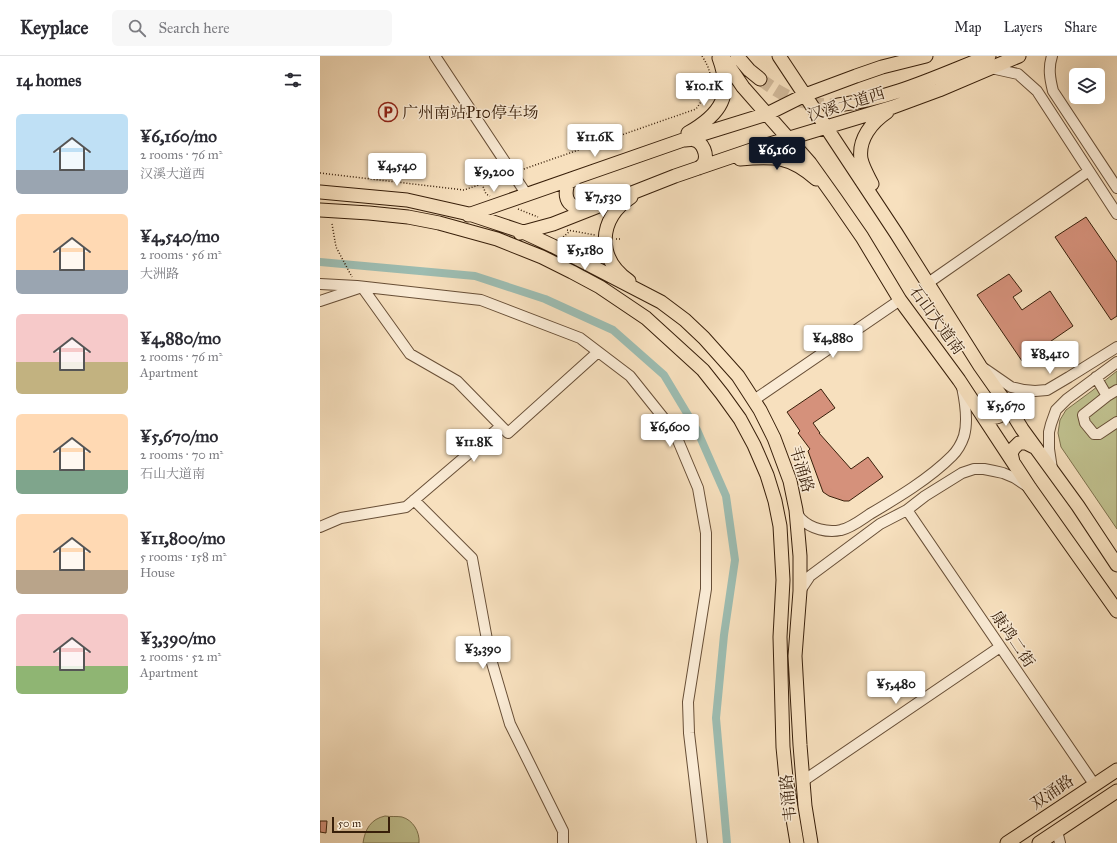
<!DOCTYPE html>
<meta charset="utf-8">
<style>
body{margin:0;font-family:"IM FELL Great Primer","Noto Serif SC",serif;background:#f7f7f7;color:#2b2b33;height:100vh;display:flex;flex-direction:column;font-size:15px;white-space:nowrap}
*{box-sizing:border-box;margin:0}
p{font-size:13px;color:#7c7c81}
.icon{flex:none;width:22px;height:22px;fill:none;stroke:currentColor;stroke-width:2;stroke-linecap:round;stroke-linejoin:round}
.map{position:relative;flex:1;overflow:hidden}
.sheet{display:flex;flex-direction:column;background:#fff;width:320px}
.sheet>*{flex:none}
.fabs{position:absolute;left:749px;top:12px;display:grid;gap:8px}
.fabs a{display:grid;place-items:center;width:36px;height:36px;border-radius:6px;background:#fff;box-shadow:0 4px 16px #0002;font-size:20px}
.scale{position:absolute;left:12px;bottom:10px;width:58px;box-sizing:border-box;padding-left:4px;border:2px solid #381f0a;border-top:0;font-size:11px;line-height:14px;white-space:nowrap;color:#381f0a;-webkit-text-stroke:3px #faebd5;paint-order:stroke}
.price{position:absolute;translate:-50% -34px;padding:0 9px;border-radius:4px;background:#fff;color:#222;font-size:13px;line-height:26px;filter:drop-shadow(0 1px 2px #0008)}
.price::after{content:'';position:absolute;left:50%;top:24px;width:12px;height:9px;margin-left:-6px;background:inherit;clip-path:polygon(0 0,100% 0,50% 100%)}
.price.selected{background:#111827;color:#fff}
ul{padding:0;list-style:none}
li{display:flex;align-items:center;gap:12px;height:100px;padding:0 16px}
li span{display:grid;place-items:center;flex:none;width:112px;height:80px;border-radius:6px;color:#555}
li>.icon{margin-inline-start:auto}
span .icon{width:48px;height:48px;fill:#fffc;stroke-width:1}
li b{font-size:17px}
h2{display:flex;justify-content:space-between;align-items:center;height:48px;padding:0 16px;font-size:17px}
header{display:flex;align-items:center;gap:24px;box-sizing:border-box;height:56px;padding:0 20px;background:#fff;border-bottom:1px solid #e1e1e2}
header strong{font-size:19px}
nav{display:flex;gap:22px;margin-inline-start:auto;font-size:14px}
.search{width:280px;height:36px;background:#f7f7f7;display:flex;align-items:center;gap:10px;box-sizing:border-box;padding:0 14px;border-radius:6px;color:#7c7c81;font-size:15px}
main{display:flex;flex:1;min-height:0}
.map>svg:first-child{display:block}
</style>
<header>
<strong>Keyplace</strong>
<div class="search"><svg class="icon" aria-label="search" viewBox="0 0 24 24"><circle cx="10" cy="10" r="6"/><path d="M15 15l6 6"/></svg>Search here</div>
<nav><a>Map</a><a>Layers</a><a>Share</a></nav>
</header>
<main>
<section class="sheet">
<h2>14 homes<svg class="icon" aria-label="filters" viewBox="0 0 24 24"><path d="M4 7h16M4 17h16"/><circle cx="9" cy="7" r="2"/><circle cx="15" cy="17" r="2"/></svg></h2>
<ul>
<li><span style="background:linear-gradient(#bfe0f5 70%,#9aa5b1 0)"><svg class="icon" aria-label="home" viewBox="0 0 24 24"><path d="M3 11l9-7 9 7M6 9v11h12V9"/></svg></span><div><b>¥6,160/mo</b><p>2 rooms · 76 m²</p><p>汉溪大道西</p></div></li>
<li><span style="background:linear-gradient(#ffd9b3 70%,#9aa5b1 0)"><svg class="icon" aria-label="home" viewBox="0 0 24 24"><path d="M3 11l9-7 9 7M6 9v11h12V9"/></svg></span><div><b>¥4,540/mo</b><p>2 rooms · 56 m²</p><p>大洲路</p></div></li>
<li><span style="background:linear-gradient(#f6c9c9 60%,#c2b280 0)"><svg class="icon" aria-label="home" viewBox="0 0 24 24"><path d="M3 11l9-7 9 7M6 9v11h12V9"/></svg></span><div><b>¥4,880/mo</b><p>2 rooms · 76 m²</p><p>Apartment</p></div></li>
<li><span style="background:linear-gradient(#ffd9b3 70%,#7fa58c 0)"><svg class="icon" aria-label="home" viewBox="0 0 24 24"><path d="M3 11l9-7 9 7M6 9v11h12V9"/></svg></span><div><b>¥5,670/mo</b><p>2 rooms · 70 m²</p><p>石山大道南</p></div></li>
<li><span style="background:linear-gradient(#ffd9b3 70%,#b9a48a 0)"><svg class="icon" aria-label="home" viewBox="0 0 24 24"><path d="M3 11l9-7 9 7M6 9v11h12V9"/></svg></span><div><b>¥11,800/mo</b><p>5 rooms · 158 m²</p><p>House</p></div></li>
<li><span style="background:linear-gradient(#f6c9c9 65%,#8fb573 0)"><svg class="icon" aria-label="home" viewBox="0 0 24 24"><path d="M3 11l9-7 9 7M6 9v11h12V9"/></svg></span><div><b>¥3,390/mo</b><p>2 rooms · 52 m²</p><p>Apartment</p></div></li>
</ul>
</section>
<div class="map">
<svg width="797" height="787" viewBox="0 0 797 787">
<rect width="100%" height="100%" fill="#f7e0be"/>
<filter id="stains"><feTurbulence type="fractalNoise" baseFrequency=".005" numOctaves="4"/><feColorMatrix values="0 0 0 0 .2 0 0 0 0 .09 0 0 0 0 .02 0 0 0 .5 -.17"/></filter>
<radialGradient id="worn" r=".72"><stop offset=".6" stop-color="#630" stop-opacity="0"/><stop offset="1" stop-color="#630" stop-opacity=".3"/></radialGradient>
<path fill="#c0c18f" stroke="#7c704c" d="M797,315V473L741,391L738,377L740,364L746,354L773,334Z
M65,760C71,761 77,760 82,761C93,764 100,776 99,787H43C45,773 51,763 65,760Z"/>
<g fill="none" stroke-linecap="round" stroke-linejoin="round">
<path stroke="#9dbdb2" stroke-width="8" d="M0,206L155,220L225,243L293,274L344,319L377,374L406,440L415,504L404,579L396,662L407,787"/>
</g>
<path fill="#d5917b" stroke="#381f0a" d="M766,161L797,206V260L791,264L735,181Z
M689,218L702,235L693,241L702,254L730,235L753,270L702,305L657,239Z
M501,333L515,352L493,367L500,377H499L531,413L548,401L563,421L529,445H524L509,440L503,436L488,395L490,393L478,377L480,375L467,356Z
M0,765H7L6,777L0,776Z"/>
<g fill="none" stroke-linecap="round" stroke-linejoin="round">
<path stroke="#d1b99a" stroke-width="13" stroke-dasharray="13 6" stroke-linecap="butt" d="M440,23C469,44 482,49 518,49"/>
<defs>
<path id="minor" d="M115,0L207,139
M732,0C728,12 730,23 733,35L797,132
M671,12L698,18L717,35L797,158
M608,227L769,115
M0,228L37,230L161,244L260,282L310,320L354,375L378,432L386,477V533L368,646L369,677L382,787
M0,245L42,231L90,298L137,325L181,370
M665,313L691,331L704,334L715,335L727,334L749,321L797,291
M776,321L787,340L763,359L765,367L774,378H779L797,366
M787,340L797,334
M434,344L580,244
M732,413L729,393V376L731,368L736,354L747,343L797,306
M94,444L152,502L170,600L190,668L243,775V787
M587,454L774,728
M477,456C478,458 479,461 481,463C491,473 508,477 521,474C531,472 541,464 550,458C577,442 609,423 632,400C637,395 642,386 644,380C648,366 645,345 642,331
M0,471L21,462L86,451L181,370L188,377L278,296
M480,535L490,520L560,468L587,454L605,440L642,417L654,413H664L674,415L683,417L695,422L707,430
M483,725L680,591
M737,775L740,787"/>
<path id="major" d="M402,0L423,31L490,107L515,142L542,181L580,244L639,324L710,432L797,555
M417,0L429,14L440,23
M459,0L576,177L660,310L686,347L702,373L758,450L797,509
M518,49C571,43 620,19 669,0
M368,77C401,58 413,40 399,2
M364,84C367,84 372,83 374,84C383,86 388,99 384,107C383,109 381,110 379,112
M420,103C454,100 470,100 496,123
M256,122L248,127C242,146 251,152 268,154
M552,128C548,120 543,112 541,103C538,83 552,66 567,56
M0,136L87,144L149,158L203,176L233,190L341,246L365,264L384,282L418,320L440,354L454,382L470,425L476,454L480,500V535L475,600L480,689L485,750L491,787
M0,154L49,157L88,161L119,167L177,183L222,201L252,216L280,231L326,262L383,314L402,338L420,363L434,389L447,419L455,445L460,470L463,524L460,581L463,691L466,722L477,787
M148,159L363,84L447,58L485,39L536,20L562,11L606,0
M200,177L233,168L355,120L393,107L440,91L573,51L619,34L699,0
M309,225C276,202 278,163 311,141
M663,360C676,363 685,362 686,347
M693,406L691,397L694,392L699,387H706L716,392
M687,787L797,714
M719,787L797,735"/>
</defs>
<use href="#minor" stroke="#684f37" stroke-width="12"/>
<use href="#major" stroke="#381f0a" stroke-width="15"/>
<path stroke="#381f0a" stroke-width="1.5" stroke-dasharray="1 2" stroke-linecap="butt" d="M201,114L376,53C390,33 397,23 382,0
M0,117L144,134L185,120
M162,128L166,138L170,140
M198,153L218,161
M12,168L16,191L32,221
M247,174L275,179
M241,183L250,175
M296,183H302"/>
<use href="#minor" stroke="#faebd5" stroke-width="10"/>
<use href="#major" stroke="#f7e0be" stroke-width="13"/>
</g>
<defs>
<symbol id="parking-ring" viewBox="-11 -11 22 22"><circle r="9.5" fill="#faebd5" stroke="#8f2418" stroke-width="1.5"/><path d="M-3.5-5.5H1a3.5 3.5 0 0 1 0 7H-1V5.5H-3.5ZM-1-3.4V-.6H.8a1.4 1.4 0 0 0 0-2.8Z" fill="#8f2418"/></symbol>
</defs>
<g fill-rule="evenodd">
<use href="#parking-ring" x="57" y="45" width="22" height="22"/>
</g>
<g text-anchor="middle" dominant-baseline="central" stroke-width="3" stroke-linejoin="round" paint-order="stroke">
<g font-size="16" fill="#381f0a" stroke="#faebd5">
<text transform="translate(526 48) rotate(-17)">汉溪大道西</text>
<text transform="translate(617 264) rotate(54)">石山大道南</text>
<text transform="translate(482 413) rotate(73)">韦涌路</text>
<text transform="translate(693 583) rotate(56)">康鸿二街</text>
<text transform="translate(732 736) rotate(-34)">双涌路</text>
<text transform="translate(468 742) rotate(-96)">韦涌路</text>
</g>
<g font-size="16" fill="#381f0a" stroke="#faebd5" text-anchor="start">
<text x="82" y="56">广州南站P10停车场</text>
</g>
</g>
<rect width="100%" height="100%" filter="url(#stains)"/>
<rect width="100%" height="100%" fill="url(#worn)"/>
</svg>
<div class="fabs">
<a><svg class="icon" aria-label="layers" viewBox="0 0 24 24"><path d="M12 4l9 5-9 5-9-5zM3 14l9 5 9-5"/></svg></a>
</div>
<div class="scale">50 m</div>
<b class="price" style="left:384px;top:51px">¥10.1K</b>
<b class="price" style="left:275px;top:102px">¥11.6K</b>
<b class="price selected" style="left:457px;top:115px">¥6,160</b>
<b class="price" style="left:77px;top:131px">¥4,540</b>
<b class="price" style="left:174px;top:137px">¥9,200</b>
<b class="price" style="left:283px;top:162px">¥7,530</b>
<b class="price" style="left:265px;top:215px">¥5,180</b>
<b class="price" style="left:513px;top:303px">¥4,880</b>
<b class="price" style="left:730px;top:319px">¥8,410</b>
<b class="price" style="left:686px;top:371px">¥5,670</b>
<b class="price" style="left:350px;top:392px">¥6,600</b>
<b class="price" style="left:154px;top:407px">¥11.8K</b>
<b class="price" style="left:163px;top:614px">¥3,390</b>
<b class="price" style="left:576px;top:649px">¥5,480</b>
</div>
</main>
